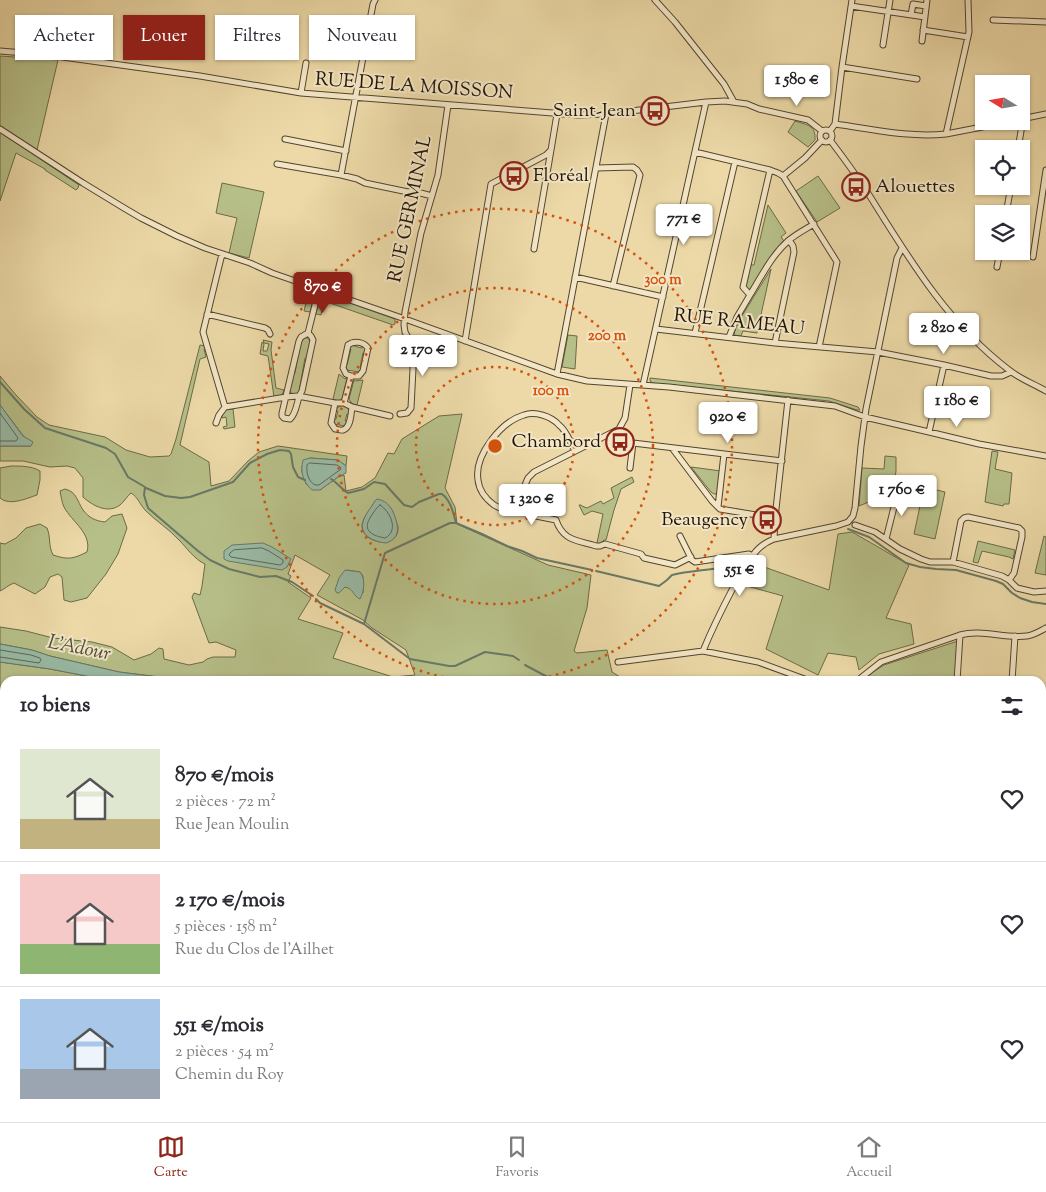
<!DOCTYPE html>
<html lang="fr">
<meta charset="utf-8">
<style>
body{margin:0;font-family:"Sorts Mill Goudy",serif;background:#f2f2f3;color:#2b2b33;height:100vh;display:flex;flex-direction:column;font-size:19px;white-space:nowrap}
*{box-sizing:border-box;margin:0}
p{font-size:16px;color:#7c7c81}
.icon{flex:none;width:28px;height:28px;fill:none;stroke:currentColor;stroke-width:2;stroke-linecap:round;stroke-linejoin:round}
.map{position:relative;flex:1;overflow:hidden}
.drawer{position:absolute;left:0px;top:676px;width:1046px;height:446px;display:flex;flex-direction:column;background:#fff;border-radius:15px 15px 0 0;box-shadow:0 1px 4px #0004}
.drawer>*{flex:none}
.guide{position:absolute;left:15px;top:15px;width:500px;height:45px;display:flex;gap:10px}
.needle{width:32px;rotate:281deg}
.controls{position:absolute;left:975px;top:75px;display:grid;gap:10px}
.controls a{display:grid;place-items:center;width:55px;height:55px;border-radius:0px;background:#fff;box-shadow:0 1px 4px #0004;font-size:25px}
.price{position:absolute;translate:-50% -42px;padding:0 11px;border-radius:5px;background:#fff;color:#222;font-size:16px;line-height:32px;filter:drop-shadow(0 1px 2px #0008)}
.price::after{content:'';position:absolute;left:50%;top:30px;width:15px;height:11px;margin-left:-8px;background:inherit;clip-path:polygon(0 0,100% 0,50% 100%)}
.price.active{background:#8f2418;color:#fff}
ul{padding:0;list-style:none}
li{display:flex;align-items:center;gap:15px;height:125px;padding:0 20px}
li+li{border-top:1px solid #e1e1e2}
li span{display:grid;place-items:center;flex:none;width:140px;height:100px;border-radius:0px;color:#555}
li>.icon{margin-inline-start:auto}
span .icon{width:60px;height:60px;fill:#fffc;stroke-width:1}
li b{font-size:21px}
h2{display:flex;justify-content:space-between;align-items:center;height:60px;padding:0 20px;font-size:21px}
.tag{padding:0 18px;border-radius:0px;background:#fff;box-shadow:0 1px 4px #0004;font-size:18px;line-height:45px}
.tag.active{background:#8f2418;color:#fff}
.tabs{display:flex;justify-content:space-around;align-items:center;height:70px;border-top:1px solid #e1e1e2;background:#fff;font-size:14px;color:#7c7c81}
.tabs a{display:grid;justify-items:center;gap:2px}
.tabs .active{color:#8f2418}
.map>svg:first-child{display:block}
</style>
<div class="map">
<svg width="1046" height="1122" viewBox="0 0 1046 1122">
<rect width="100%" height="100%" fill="#ecd9a7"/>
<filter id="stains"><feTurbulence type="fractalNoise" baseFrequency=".004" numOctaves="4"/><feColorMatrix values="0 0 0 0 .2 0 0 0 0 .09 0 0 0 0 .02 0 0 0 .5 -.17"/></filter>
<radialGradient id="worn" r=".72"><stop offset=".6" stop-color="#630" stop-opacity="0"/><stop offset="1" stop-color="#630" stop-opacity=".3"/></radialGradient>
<path fill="#b7bf88" stroke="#6b6a48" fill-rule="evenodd" d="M0,56L58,60L37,150L0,126Z
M795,121C807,125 816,125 815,140L808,147L788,132Z
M0,132L79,185L78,188L76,190L45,170V169L16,153L0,201Z
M818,176L840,208L817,222L796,191Z
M222,183L264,192L249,258L229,253L237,218L216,213Z
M768,205L786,233L781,237L784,241L775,253L751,290L748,291L745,286L750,265H754Z
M771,269L757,333L743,331L741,336L734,335L736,326L740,319Z
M298,285C317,293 315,293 310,312L304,311L307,298L304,294L296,291Z
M325,294L395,319V324L393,325L327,302L323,304L321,315L316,314L320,299L323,297Z
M568,335L577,336L575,369L562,367Z
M305,338H308L311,343L307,358H305L299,392L295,394L291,393L289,389L293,373H295L298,356H297L301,341Z
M263,340L272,342L271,350L276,388L284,390L282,395L274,397L268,356L260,354L262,342L264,344L263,351H267L269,344L264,343Z
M354,344V346L362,348L363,346L366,348L365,353H363L360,368L362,369L359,372L347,370L345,365H347L351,349L349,348V347Z
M200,345L205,346L206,348L204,349L206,357L200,359L180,445L209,462L211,486L229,481L248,461L259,452L278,446L347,456L346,466L338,460L310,458L302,466V472L306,484L320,490L338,477L344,475L346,491L362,487L375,478L388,453L394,454L402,439L439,416L462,414L445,488L455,507L457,524L548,565L591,575L587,608L574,651L577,653L607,650L612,672L620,677L622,681H190L119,672L50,656L32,650L0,644V627L26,631L53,638L92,642L112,647L134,660L151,654L159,648L163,649L164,659L189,665L203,662L207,659L213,657H235L236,650L216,642L209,643L192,597L194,593L200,595L202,586L205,564C194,559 187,548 179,540C169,529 156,521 146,511C140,505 138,497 131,493C127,496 124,502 120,505C108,514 93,506 83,497V478L75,468L67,466L50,467L23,461H0V446H31L0,405V376L16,395L37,417L49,425L105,437L126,450L150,457L169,456L171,454L176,439ZM375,501L388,505C392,509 394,513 395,519C396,520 397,525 398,526C401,550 361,545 362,525C363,517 371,509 375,501ZM295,555L330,575L317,595L363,620L372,628L406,650L415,675L393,677L333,658L343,633L298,619L311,598L288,582L291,576L288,574ZM347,570L360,572L363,576V593L345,587L339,593Z
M339,374L345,379L347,377V378L342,399L338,401L333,399Z
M650,378L830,398L858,407L860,410H857L829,401L653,383L650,381Z
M354,380L355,381L363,380L357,405L352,404L349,399Z
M342,405C348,407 349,408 349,414H347L345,421L347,422L344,426L334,424V419H336L338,411H336L337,408Z
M233,409L235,427L224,429L223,427L227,426L226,417L222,418V414L225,410Z
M992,451L998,452L995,469L1012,473L1009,504H1004L1003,506L985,502Z
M885,456L896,457V471L893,492L859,506L862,468L884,469Z
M11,466C21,466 32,466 40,471V480L37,495C25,499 10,506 0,498V468Z
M691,467L721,471L718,491L716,494H714L711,492Z
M632,477L634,482L621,489L614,510L606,540H604L600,544L597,543L603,514L592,511L584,515L579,505H581L582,506L587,508L601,501L603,504L614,498L611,488Z
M924,487L945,492L935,539L914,534Z
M65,489C77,492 77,501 83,510C89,518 96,521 105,522L112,516L122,514L127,528L118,554L106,574L87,598L71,602L64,600L62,577L58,574L50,577L45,587L35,594L14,583C8,585 5,589 0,591V543L5,544L16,538L26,528L40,524L47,528C51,537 48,545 53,555C68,560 73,559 87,552C92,533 72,522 64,507C62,503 61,496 60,491Z
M852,532L873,544L909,565L886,618L911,624L914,644L879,654L859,670L856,657L828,653L818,675L766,649L783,596L740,584L753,563L829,590L838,534Z
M1044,536L1046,537V575L1035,573Z
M978,541L1015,550L1013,559L1009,557L982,551L978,563L973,562Z
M958,641L955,681H863L873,672L884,665Z
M0,662L50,669L112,681H5V872H0Z
M1041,757H1046V850L1041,849Z
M1041,1064L1046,1065V1122H1037L1036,1118H1041Z
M49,1118H248V1120L262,1122H48Z
M686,1118H807L805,1122H685Z
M900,1118H959L937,1122H897Z"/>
<path fill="#99baa5" stroke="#687866" d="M0,405L23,436L33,442L31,446H0Z
M310,458L338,460L346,466V473L338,477L320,490H312C303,482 300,472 303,460Z
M377,499C389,501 393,510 396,520C399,531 398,539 386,543C375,542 359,536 363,522C365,514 371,508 375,501Z
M263,543L272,547L291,559L287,567L282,570L228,561L224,559V551L232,545Z
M345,570L360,572C366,579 364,592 360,599C353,596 353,588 345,587L339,593H337L335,590L339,578Z
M0,644L32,650L50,656L119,672L190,681H112L50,669L0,662Z"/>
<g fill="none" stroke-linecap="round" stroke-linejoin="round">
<path stroke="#5c6756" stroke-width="1" d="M0,413L18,438L16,441H0
M310,463L337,465L340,467L341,469L319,485H315C308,481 306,472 307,465Z
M380,505C391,512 399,531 385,538C373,536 362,531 370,518C373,513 376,508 380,505Z
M262,548L269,551L283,560V563L280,565L231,557L229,555L230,553L234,550Z
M0,650L31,655L40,658L41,660L39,663L0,657"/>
<path stroke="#687866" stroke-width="2" d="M0,382L24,409L45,428L106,448L115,454L128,477L145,487L144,495L148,508L198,551L210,560L229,569L260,577L276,576L292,582L313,596
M331,479C338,483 341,489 348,493L364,489L374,482L385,484L404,505L412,507L419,502L439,494H442C451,501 453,512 456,523
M146,488L165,496L181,498L190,497L233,482L250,463L267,454L280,450L289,451L291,454L293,467L298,477L305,480
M848,529L869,537L906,563L920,567L936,569L956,570L996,581L1003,584L1012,593L1020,598L1032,602L1046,604
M596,571L659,586L667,580L672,575C696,569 722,571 745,561
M316,599L320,603L364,624L410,659L449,666H455L485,652L513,656L519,660
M364,624L385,553L450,523H456L482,534L507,546L522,551L537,558L592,570
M525,665L555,681
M736,1118L743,1122"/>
<defs>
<path id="minor" d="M655,0L675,22L724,84L734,102
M851,6L925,17
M911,15L913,4L926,6
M993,20L1046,22
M923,30L968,37
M922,41L927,0
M883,45L890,0
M0,51L48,55L200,76L301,93L578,115L606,114L706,102L725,101L747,104L759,109L808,120L822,131
M842,67L917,79
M301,93L306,63
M1021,119L1046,114
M835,124L842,67L852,0
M0,129L83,183L124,208L141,218L177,236L205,248L250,263L272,273L405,319L557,374L587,381L669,387L835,406L865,417L929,432L979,444L1046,456
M820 136a6 6 0 1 1 12 0a6 6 0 1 1-12 0Z
M830,131L835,124C872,129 909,138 946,134L1013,121
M946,134L969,32L968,0
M285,139L346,151
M830,140C846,161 862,183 876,206C914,267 951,326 1009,370C1020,379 1034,384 1046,391
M1018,149L1023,119
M695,152L770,170L778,173L783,176L837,262L819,347
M277,164L341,175L357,179L365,183L408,192L413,191L432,196
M596,168L633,167L637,170L640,175L613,286
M341,175L373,4L375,0
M783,176L805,158L822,140
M1006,214L1011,186
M534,249L551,150
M223,254L221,258L203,332L225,407L286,397L298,396L335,403H344L352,407L390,416
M1033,257L1046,170
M997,267L1000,251
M575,277L663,297
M750,295C761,277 772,255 788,241C796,234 806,229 814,224
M207,314L265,328L268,330L270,334
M656,329L775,343L878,352L944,365L991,376H1002L1011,372
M308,333L311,336L313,340L302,391C296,399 298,412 290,419L284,418L282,416V413L299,341L301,337Z
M308,333L319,289
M695,333L735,162
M729,337L737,317L750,295L743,287L770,170
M465,341L491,184L546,155L551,150L557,114
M775,343L794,252L793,246L789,240
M557,374L606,114
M630,385L625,418L619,429L626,440L633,443L782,461
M643,385L706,102
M335,403L331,423L335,429C336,429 342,431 343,430C351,428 351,413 352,407
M344,403L351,376L346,374L343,368L348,345C354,340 364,342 368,348L363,371L359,376H351
M400,414L407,413L411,408L414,349L405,332L404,325L405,312L421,233L438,175L448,105
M216,423L219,415L225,407
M929,432L944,365
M672,448L712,501L720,509L775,518
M575,451C570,442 567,431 559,425C551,416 535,411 524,415C501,422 474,455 478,480C479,490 486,499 494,505C501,509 507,512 515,508L528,478L534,472L619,429
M630,468L633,443
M718,507L724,454
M515,508L531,515L556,520C563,541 577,540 596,546H600L605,544L641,554L644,558L675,565L691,557
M855,525L875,532L900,549L921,559L930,562H953L1002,576L1009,580L1017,588L1034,592L1046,591
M680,536L692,560L695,562L749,554L752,556
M774,539L775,518L788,400
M886,539L895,503L901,489
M953,562L961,521L964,518L968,517L1019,528L1022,531V537L1014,573L1009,580
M703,651C712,629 722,609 733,588C739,577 745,565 753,555C758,548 766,542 774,539L836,526L848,522L853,516L855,508L861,446L866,409L897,258L902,248
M618,662L703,651L758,662L810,681
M857,681L867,673L881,662L960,635C982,629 1005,639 1027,636C1034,635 1040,631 1046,628
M957,681L960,635
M1012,681L1015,636
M1041,754L1046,755
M0,1058L5,1059
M1041,1060L1046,1061
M218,1118L244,1122
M682,1122L683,1118"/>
</defs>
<use href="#minor" stroke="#52452f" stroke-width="7"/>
<use href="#minor" stroke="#f3e6c6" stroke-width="5"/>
</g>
<g fill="none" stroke="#d4520c" stroke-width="2.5" stroke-dasharray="2.5 5">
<circle cx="495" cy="446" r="79"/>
<circle cx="495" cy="446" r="158"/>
<path d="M466 681A237 237 0 1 1 524 681"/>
</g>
<defs>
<symbol id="bus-ring" viewBox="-11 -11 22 22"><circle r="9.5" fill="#f3e6c6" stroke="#8f2418" stroke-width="1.5"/><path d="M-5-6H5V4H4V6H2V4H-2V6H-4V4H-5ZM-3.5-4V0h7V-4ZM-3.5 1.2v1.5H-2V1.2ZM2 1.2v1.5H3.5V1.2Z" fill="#8f2418"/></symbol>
</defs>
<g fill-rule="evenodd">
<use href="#bus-ring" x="639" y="95" width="32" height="32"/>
<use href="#bus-ring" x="498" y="160" width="32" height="32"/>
<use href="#bus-ring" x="840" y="171" width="32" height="32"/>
<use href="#bus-ring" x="604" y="426" width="32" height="32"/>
<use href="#bus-ring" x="751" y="504" width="32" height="32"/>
</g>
<g text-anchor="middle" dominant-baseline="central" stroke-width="4" stroke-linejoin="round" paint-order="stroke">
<g font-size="19" fill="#1f1407" stroke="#f3e6c6">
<text transform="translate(414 87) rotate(4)">RUE DE LA MOISSON</text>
<text transform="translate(411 209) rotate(-78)">RUE GERMINAL</text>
<text transform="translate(739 323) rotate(6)">RUE RAMEAU</text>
</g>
<g font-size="19" fill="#1f1407" stroke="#f3e6c6" text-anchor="end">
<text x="636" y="111">Saint-Jean</text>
<text x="533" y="176" text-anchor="start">Floréal</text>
<text x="875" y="187" text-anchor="start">Alouettes</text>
<text x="601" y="442">Chambord</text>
<text x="748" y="520">Beaugency</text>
</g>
<g font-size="20" font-style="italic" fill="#4a4e3e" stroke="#f3e6c6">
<text transform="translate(79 649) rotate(11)">L'Adour</text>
</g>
</g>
<circle cx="495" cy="446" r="8" fill="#d4520c" stroke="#f3e6c6" stroke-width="2.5"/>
<g font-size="15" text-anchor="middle" font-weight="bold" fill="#d4520c" stroke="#f3e6c6" stroke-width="4" stroke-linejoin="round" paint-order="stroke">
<text x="663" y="284">300 m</text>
<text x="607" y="340">200 m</text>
<text x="551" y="395">100 m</text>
</g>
<rect width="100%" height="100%" filter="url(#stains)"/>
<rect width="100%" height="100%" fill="url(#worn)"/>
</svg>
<div class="controls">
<a><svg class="needle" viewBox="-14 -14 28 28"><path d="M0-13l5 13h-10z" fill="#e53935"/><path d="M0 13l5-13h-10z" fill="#7c7c81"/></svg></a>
<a><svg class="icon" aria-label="locate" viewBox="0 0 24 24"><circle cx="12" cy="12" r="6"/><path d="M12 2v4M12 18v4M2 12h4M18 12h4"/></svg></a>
<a><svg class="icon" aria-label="layers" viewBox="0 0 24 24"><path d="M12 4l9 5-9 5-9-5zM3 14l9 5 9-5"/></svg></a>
</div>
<b class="price" style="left:797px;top:107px">1 580 €</b>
<b class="price" style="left:684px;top:246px">771 €</b>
<b class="price active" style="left:323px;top:314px">870 €</b>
<b class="price" style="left:944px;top:355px">2 820 €</b>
<b class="price" style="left:423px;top:377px">2 170 €</b>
<b class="price" style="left:957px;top:428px">1 180 €</b>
<b class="price" style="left:728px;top:444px">920 €</b>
<b class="price" style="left:902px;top:517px">1 760 €</b>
<b class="price" style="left:532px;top:526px">1 320 €</b>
<b class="price" style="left:740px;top:597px">551 €</b>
<div class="guide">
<a class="tag">Acheter</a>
<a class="tag active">Louer</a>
<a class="tag">Filtres</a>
<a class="tag">Nouveau</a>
</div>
<section class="drawer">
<h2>10 biens<svg class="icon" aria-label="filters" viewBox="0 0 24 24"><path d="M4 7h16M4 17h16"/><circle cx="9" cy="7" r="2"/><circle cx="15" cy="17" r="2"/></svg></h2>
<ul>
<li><span style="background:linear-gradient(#dfe7d0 70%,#c2b280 0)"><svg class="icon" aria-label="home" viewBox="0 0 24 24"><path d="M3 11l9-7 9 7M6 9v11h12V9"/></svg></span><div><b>870 €/mois</b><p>2 pièces · 72 m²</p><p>Rue Jean Moulin</p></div><svg class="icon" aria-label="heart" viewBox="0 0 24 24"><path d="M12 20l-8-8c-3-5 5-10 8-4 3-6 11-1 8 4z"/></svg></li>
<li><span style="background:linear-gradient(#f6c9c9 70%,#8fb573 0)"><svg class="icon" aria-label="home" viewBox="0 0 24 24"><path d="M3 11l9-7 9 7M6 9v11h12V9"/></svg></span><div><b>2 170 €/mois</b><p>5 pièces · 158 m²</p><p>Rue du Clos de l'Ailhet</p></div><svg class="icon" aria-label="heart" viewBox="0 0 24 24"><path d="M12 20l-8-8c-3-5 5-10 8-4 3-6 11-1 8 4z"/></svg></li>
<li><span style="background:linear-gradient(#a9c7e8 70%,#9aa5b1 0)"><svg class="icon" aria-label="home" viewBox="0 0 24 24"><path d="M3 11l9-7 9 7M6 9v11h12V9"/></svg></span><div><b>551 €/mois</b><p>2 pièces · 54 m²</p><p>Chemin du Roy</p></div><svg class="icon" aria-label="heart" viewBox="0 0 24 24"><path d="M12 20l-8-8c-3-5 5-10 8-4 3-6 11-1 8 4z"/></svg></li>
</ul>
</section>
</div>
<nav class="tabs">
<a class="active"><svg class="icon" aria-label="map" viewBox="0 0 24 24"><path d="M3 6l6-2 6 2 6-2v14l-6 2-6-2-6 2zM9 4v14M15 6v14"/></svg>Carte</a>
<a><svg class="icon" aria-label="saved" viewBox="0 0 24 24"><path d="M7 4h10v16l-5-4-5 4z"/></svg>Favoris</a>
<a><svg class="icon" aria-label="home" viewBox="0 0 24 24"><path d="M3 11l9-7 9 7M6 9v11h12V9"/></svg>Accueil</a>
</nav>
